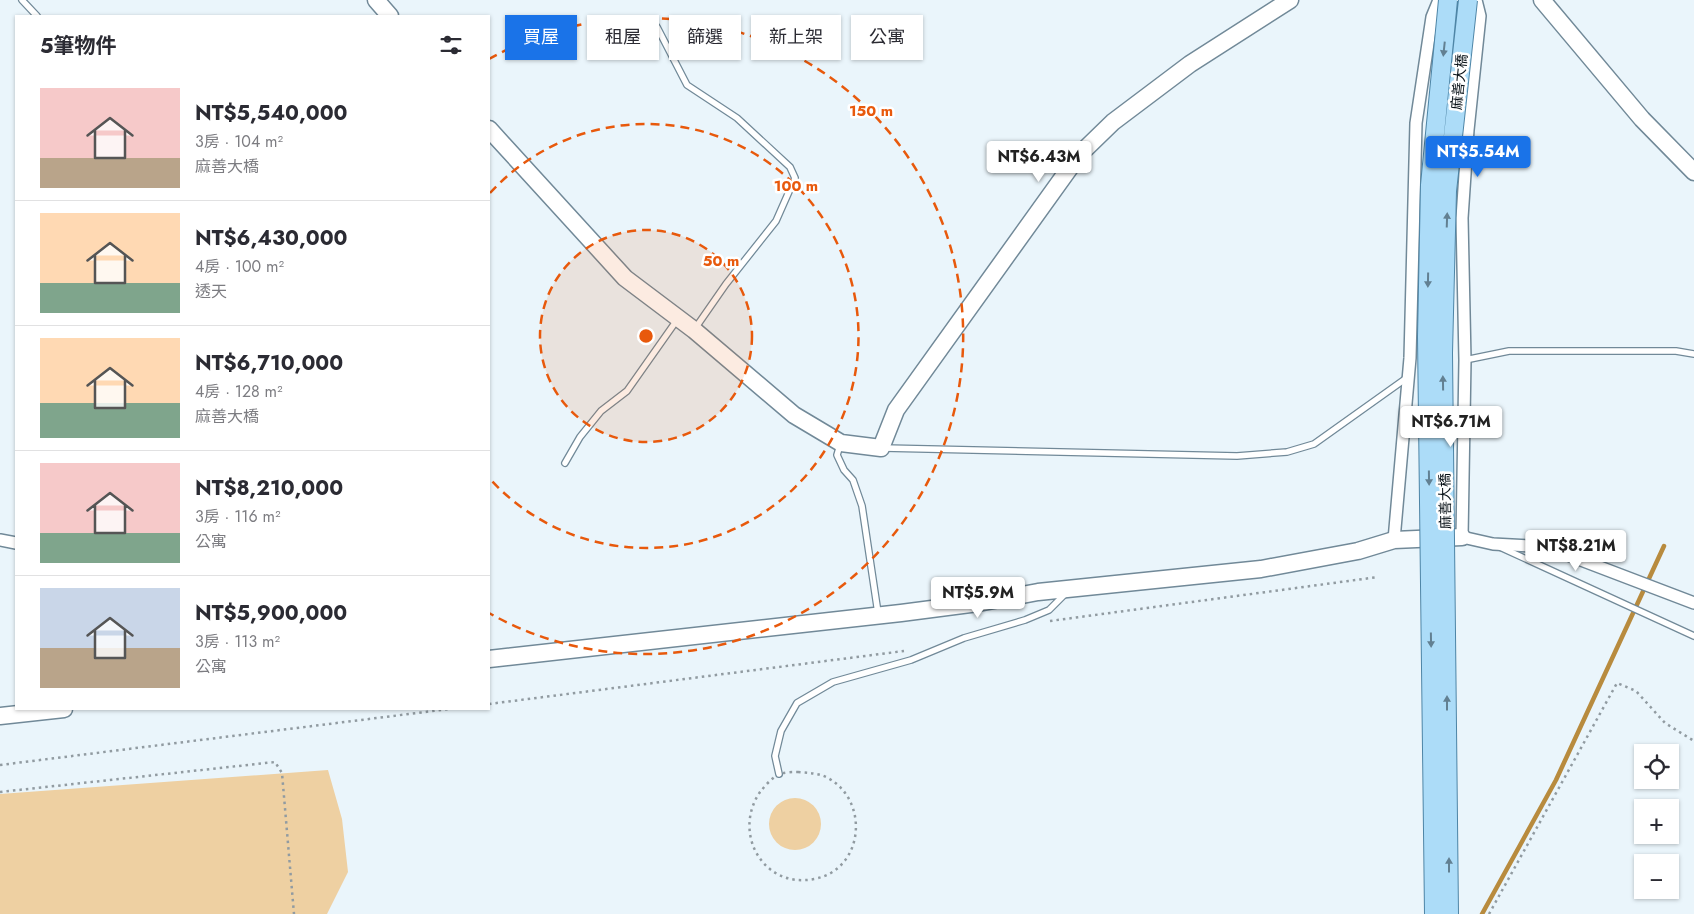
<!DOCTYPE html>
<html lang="zh-TW">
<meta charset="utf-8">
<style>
body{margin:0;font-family:Jost,"Noto Sans TC",sans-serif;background:#f7f7f7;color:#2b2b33;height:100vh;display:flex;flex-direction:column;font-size:19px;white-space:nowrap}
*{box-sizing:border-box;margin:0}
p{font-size:16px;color:#7c7c81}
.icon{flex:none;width:28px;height:28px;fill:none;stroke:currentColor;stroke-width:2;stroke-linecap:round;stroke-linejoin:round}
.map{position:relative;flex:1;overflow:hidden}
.sheet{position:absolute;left:15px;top:15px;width:475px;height:695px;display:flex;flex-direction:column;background:#fff;border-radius:0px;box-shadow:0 1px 4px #0004}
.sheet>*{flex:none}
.top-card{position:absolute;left:505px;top:15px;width:475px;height:45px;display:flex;gap:10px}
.tools{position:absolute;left:1634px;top:744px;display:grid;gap:10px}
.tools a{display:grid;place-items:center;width:45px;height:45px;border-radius:0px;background:#fff;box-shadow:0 1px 4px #0004;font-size:25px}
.price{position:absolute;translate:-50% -42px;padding:0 11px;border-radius:5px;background:#fff;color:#222;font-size:16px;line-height:32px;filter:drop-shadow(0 1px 2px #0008)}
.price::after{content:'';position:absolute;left:50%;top:30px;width:15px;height:11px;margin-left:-8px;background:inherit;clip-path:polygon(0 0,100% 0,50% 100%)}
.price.current{background:#1a73e8;color:#fff}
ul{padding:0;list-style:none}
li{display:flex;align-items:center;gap:15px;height:125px;padding:0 25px}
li+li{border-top:1px solid #e1e1e2}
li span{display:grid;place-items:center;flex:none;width:140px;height:100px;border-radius:0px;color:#555}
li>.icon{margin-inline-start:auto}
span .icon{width:60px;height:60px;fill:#fffc;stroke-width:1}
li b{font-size:21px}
h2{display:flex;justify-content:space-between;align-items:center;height:60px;padding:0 25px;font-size:21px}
.chip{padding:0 18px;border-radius:0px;background:#fff;box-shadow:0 1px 4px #0004;font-size:18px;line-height:45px}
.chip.current{background:#1a73e8;color:#fff}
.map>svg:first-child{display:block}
</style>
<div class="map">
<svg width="1694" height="914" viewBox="0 0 1694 914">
<rect width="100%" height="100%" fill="#eaf5fb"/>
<path fill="#eed0a2" d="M328,770L342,819L348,872L327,914H0V794Z
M769 824a26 26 0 1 1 52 0a26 26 0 1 1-52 0Z"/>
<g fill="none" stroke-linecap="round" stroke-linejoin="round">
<path stroke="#b88b3e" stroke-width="4.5" d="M1482,914L1556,780L1664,546"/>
<defs>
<path id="lane" d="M22,0L37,16
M657,27L687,85L737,118L790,167L795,178L776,221L726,284L694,330
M1465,360L1509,351H1676L1694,354
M840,445L837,455L844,470L853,480L862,506L878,613
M883,448L1237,456L1287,452L1314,444L1408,377
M565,463L580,437L601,411L627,391L677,320
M1500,547L1694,636
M779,774L775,756L781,731L797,703L833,682L911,660L964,638L1025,620L1049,610L1067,592"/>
<path id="street" d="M1476,0L1480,16L1468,130L1462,218L1465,360L1462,537L1493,544L1547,547L1694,603
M0,540L16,543
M1394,540L1410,358L1416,123L1432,17L1439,0"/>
<path id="secondary" d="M376,0L390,16
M1542,0L1642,119L1694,172
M489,129L625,278L694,330L794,415L841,443L881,448L896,410L1079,155L1113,122L1190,64L1290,0
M489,659L901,613L978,603L1038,592L1261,569L1358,551L1394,540L1462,537
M0,716L64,709"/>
</defs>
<use href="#lane" stroke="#718998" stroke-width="8"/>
<use href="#street" stroke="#718998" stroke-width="14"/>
<use href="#secondary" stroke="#718998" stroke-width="19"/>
<path stroke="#919ba1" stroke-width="2.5" stroke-dasharray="2.5 4" stroke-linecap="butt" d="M1050,621L1378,577
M489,704L904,651
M0,765L449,709
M798,772C809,773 819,773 828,778C870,801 864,870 814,879C763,889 732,833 760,792C765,786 772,777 780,774C785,772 793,772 798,772Z
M0,792L275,762L282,773L294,914
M1489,914L1617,683L1636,691L1665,723L1694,741"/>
<use href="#lane" stroke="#fff" stroke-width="5.5"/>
<use href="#street" stroke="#fff" stroke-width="11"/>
<use href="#secondary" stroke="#fff" stroke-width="16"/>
<defs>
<path id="primary-bridge" d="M1434,914L1427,337L1430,185L1448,0
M1449,914L1443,353L1447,191L1468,0"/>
</defs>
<use href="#primary-bridge" stroke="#4e85a6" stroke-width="20" stroke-linecap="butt"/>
<use href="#primary-bridge" stroke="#acdcf8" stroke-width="18"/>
</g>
<defs><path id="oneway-solid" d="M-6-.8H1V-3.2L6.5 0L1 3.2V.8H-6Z" transform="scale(1.25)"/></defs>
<g fill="#628092">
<use href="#oneway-solid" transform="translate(1444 49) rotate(96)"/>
<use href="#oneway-solid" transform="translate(1447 220) rotate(-88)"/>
<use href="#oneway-solid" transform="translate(1428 280) rotate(91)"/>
<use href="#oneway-solid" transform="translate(1443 383) rotate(-91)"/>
<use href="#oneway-solid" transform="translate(1429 478) rotate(89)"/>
<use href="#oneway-solid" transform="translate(1431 640) rotate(89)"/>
<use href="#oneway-solid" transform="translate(1447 703) rotate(-90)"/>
<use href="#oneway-solid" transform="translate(1449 865) rotate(-90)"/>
</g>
<circle cx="646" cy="336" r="106" fill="#e8590c" fill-opacity=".12"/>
<g fill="none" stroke="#e8590c" stroke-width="2.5" stroke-dasharray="9 6">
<circle cx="646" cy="336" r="106"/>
<path d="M490 193A212 212 0 1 1 490 479"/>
<path d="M489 59A318 318 0 1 1 489 613"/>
</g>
<g text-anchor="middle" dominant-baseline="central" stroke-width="5" stroke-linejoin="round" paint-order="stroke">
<g font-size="14" fill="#071016" stroke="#fff">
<text transform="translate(1459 82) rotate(-84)">麻善大橋</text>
<text transform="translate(1445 501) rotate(-91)">麻善大橋</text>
</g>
</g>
<circle cx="646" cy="336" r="8" fill="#e8590c" stroke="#fff" stroke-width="2.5"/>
<g font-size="15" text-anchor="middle" font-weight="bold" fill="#e8590c" stroke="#fff" stroke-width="5" stroke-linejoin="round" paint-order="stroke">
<text x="871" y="116">150 m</text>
<text x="796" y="191">100 m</text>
<text x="721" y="266">50 m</text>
</g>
</svg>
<div class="tools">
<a><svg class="icon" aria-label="locate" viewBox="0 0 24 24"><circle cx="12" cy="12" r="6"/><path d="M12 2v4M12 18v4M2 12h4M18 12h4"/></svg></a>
<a>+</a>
<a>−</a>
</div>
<b class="price current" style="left:1478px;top:178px">NT$5.54M</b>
<b class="price" style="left:1039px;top:183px">NT$6.43M</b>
<b class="price" style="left:1451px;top:448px">NT$6.71M</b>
<b class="price" style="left:1576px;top:572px">NT$8.21M</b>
<b class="price" style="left:978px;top:619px">NT$5.9M</b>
<div class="top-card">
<a class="chip current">買屋</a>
<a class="chip">租屋</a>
<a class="chip">篩選</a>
<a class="chip">新上架</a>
<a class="chip">公寓</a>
</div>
<section class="sheet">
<h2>5筆物件<svg class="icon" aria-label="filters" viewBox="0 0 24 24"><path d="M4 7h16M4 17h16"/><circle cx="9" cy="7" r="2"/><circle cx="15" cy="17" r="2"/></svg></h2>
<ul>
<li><span style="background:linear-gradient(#f6c9c9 70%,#b9a48a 0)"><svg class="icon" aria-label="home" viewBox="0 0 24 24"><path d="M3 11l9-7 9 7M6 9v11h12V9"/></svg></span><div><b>NT$5,540,000</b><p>3房 · 104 m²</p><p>麻善大橋</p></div></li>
<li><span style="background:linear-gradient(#ffd9b3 70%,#7fa58c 0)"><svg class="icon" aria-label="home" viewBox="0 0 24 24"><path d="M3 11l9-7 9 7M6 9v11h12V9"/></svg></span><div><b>NT$6,430,000</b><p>4房 · 100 m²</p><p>透天</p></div></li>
<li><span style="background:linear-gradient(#ffd9b3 65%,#7fa58c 0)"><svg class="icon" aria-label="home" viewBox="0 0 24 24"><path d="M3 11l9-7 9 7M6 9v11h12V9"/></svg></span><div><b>NT$6,710,000</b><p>4房 · 128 m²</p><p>麻善大橋</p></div></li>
<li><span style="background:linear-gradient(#f6c9c9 70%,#7fa58c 0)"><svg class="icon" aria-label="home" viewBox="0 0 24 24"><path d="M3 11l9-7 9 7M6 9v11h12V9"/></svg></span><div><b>NT$8,210,000</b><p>3房 · 116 m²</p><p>公寓</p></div></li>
<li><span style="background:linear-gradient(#c9d6e8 60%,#b9a48a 0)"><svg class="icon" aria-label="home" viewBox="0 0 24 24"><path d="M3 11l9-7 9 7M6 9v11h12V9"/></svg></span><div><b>NT$5,900,000</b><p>3房 · 113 m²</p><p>公寓</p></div></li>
</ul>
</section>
</div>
